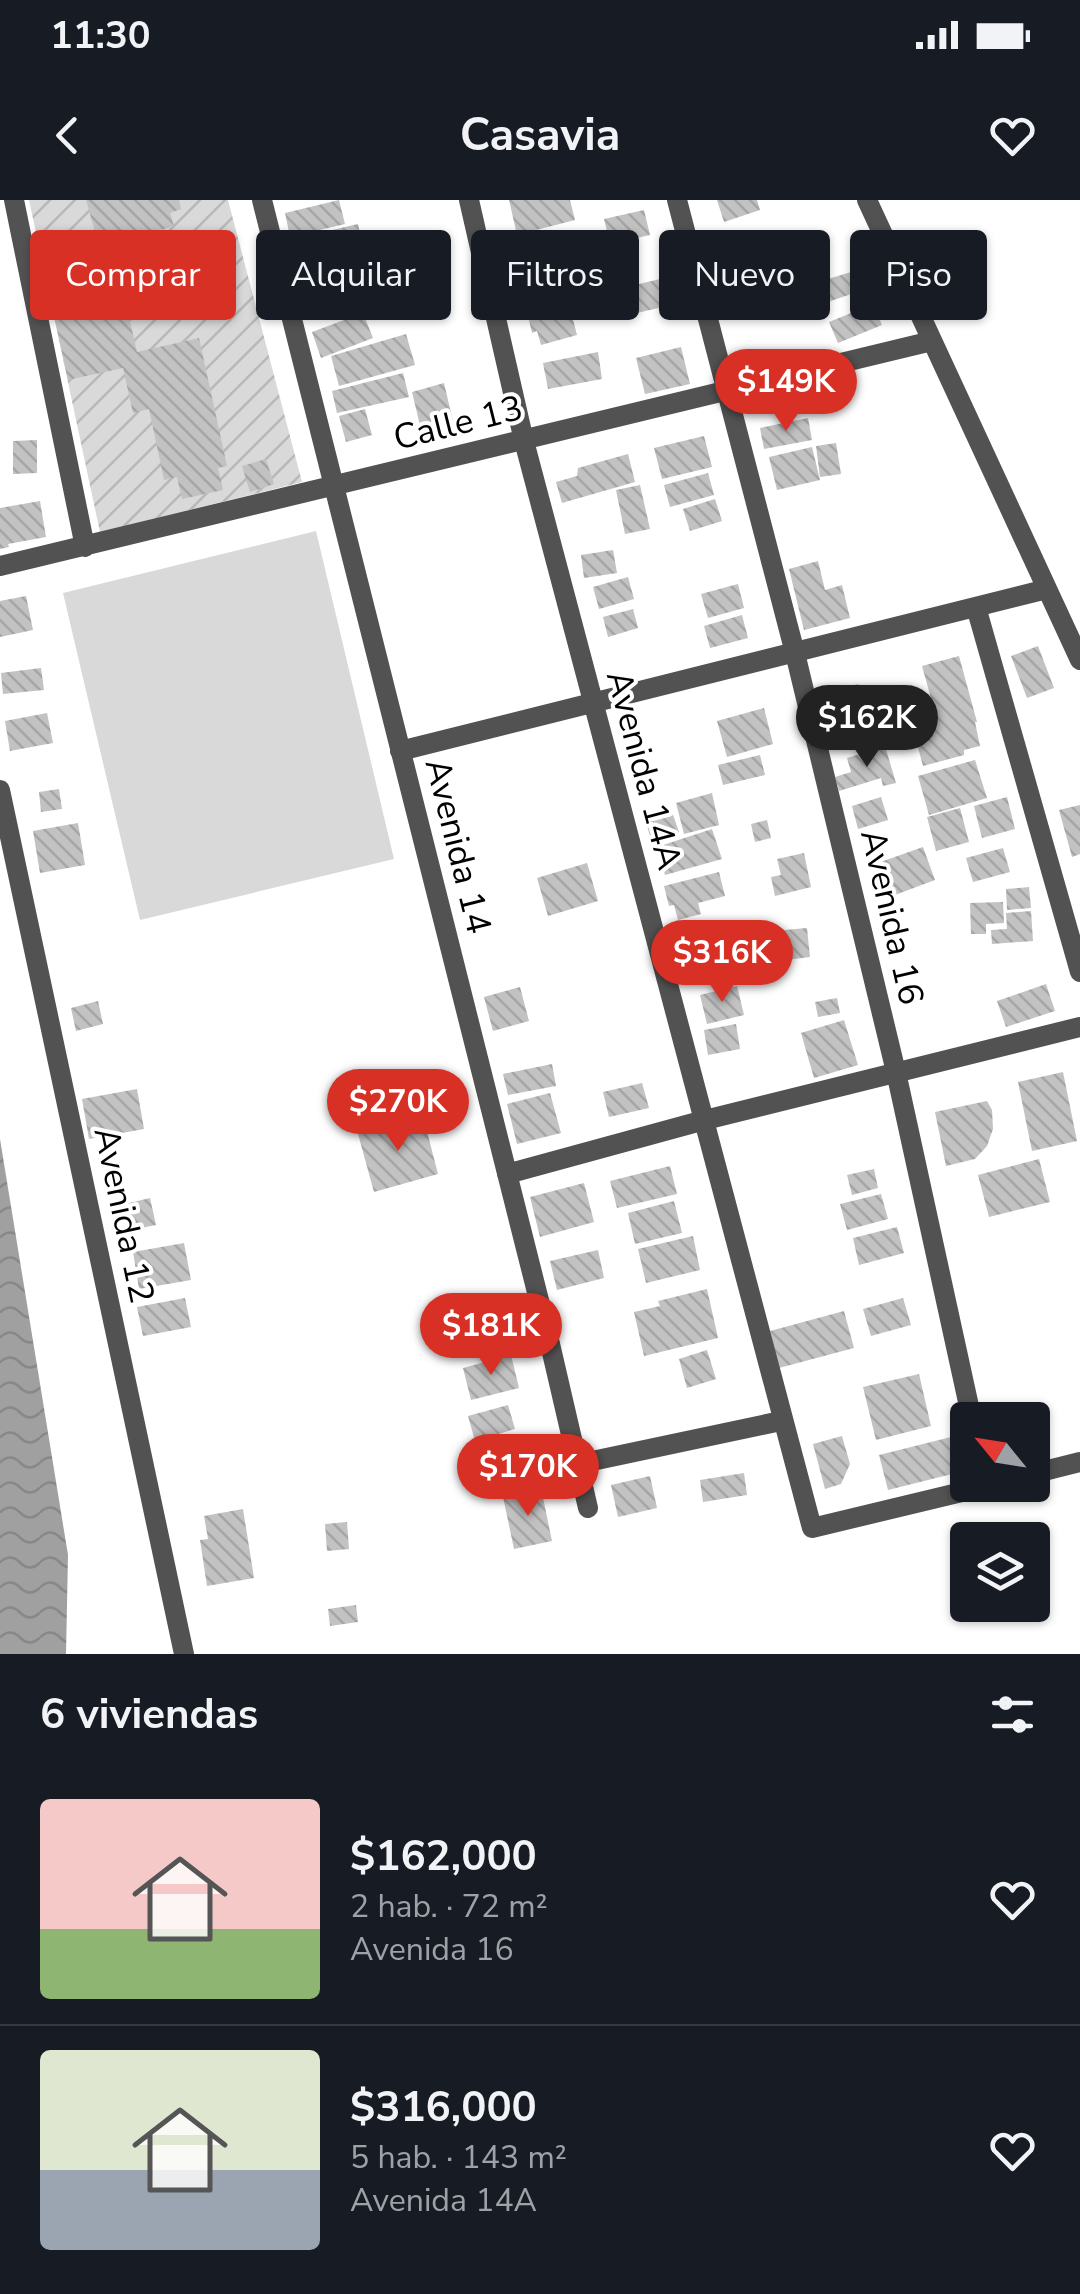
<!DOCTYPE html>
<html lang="es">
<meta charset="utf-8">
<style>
body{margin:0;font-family:"Nunito Sans",sans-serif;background:#20242c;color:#f1f3f6;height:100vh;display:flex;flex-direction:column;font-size:38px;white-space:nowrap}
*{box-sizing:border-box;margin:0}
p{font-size:32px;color:#9ea1a6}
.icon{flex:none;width:55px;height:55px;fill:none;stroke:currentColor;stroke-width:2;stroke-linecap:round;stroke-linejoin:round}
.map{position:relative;height:1454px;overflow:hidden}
.drawer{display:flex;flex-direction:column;background:#171b24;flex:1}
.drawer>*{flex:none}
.guide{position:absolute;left:30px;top:30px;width:1020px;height:90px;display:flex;gap:20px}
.needle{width:65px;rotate:300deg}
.fabs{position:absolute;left:950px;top:1202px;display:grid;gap:20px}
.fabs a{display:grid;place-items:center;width:100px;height:100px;border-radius:10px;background:#171b24;box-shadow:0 2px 8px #0004;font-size:50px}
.price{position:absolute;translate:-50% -85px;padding:0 22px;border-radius:35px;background:#d93025;color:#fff;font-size:32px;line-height:65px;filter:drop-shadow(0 2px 5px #0008)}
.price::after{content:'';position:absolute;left:50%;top:60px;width:30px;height:22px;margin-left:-15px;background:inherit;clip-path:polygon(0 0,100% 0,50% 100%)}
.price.selected{background:#222;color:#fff}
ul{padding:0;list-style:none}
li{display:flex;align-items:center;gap:30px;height:250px;padding:0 40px}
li+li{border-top:2px solid #363941}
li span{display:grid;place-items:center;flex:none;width:280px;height:200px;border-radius:10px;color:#555}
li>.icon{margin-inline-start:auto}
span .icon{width:120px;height:120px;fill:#fffc;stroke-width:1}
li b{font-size:42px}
h2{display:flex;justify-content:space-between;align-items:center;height:120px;padding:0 40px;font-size:42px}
.pill{padding:0 35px;border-radius:10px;background:#171b24;box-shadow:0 2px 8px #0004;font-size:35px;line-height:90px}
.pill.selected{background:#d93025;color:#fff}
.status{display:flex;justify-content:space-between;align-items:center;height:70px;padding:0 50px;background:#171b24;direction:ltr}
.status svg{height:28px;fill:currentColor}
header{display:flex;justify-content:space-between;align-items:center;height:130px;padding:0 40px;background:#171b24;font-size:45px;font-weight:700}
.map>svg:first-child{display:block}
</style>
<div class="status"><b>11:30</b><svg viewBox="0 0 49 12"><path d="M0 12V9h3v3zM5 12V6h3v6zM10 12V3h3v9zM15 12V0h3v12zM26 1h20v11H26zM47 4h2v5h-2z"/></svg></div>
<header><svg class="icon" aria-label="back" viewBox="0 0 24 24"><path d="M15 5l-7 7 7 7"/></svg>Casavia<svg class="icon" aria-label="heart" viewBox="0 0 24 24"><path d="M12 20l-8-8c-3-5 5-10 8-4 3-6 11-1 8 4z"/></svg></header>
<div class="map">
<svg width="1080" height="1454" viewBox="0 0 1080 1454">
<defs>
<pattern id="garden-furrows" width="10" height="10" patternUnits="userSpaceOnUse" patternTransform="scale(2.5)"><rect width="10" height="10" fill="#d9d9d9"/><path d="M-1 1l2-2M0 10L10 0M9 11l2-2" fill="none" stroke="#b8b8b8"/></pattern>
<pattern id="water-waves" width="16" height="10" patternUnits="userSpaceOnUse" patternTransform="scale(2.5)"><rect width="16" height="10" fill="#a0a0a0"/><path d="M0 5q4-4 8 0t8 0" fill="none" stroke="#888"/></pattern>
<pattern id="building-back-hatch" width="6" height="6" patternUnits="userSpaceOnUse" patternTransform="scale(2.5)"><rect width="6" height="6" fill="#c2c2c2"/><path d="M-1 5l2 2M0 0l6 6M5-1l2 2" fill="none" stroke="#a5a5a5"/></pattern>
</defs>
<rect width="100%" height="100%" fill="#fff"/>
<path fill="#d9d9d9" d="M316,331L394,659L140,720L63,393Z"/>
<path fill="url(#garden-furrows)" d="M29,0H228L302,282L100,332Z"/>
<path fill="url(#water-waves)" d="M0,939L68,1355L66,1454H0Z"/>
<path fill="url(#building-back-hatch)" d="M86,0H179L181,9L170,13L174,26L100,49Z
M339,0L345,24L290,37L285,13Z
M509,0H570L575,20L517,35Z
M717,0H757L760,10L724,22Z
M644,10L650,35L610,44L604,19Z
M358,24L367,64L346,69L354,104L308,115L290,40Z
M851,72L857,92L825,103L818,82Z
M120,77L137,152L199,138L227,266L218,268L223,290L182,299L177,277L164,280L149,209L133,213L123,168L68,180L49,93Z
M660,79L667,106L620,117L614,90Z
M558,90L565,118L572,116L577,135L541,145L537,131L532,133L524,99Z
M873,104L882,125L838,143L829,122Z
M363,113L373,138L321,158L312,132Z
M406,134L415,165L339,186L331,156Z
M681,147L690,184L645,194L636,158Z
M598,152L602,179L548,189L543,163Z
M403,173L409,197L337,213L332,191Z
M444,183L456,234L424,242L412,192Z
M365,209L372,235L346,242L339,216Z
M808,218L812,240L764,249L760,228Z
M704,236L712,267L662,279L654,248Z
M37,240V273L13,274V241Z
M836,243L841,274L820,277L816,246Z
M812,247L820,280L777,290L769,257Z
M628,254L635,282L562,303L556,282L577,276L578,268Z
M266,259L274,284L250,292L242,266Z
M708,273L714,295L670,307L664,285Z
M640,285L650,329L625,334L616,290Z
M715,299L722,321L690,331L683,309Z
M40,301L46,337L8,344L9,347L0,349V308Z
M613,350L617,373L584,378L581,355Z
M818,361L825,390L842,385L850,418L804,430L789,369Z
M628,377L634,399L599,409L593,387Z
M738,384L744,408L708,418L701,394Z
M26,396L33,430L0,437V401Z
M633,409L638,428L608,437L603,417Z
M742,415L748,438L710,448L704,426Z
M1038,446L1054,488L1027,498L1011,456Z
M959,456L977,522H975L980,546L964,550V555L923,566L916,540L932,535L923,504L932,502L922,466Z
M41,468L44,490L3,494L1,473Z
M858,484L865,508L834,517L827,493Z
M764,508L773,544L727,557L717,521Z
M47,513L53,543L10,551L5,521Z
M885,546L896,583L883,586L881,578L839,591L835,577L851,572L847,558Z
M760,555L765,575L723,585L718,565Z
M975,560L987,598L929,615L918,576Z
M59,589L62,609L41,612L39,592Z
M712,593L719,625L684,634L676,603Z
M881,597L888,620L858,629L852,606Z
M1007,597L1015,629L982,638L974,606Z
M1080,605V654L1072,657L1059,610Z
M960,608L969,642L936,651L927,617Z
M671,609L679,632L652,641L644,618Z
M767,620L771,638L755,642L751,624Z
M78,623L85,665L40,673L33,631Z
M712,629L722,659L665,675L657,647Z
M923,647L935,680L887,698L875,664Z
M1003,648L1010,672L973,682L966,658Z
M804,653L811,687L775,696L771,677L781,675L777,659Z
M587,663L598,701L548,716L537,678Z
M719,672L725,696L698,703L701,714L678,720L674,705L669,706L664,686Z
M1029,687L1031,708L1007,710L1006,689Z
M1003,702L1004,723L986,724V734H971L970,703Z
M1031,711L1033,741L992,744L991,730L1007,729L1006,713Z
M807,728L810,757L778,761L774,731Z
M1046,784L1055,811L1006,827L997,801Z
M737,786L744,815L707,824L700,795Z
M520,787L529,821L493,831L484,797Z
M837,798L840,813L818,817L815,802Z
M98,801L103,824L76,831L71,808Z
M844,820L858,865L814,878L801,833Z
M736,824L740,849L708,855L704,830Z
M552,864L556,886L508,895L503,874Z
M1063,872L1077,941L1032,951L1018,882Z
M642,883L649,908L609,917L603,892Z
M137,889L144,929L89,939L82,899Z
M550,893L561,933L517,944L507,904Z
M987,901L992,910L993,929L987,946L975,959L946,966L935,912Z
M423,916L438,974L374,992L358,934Z
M1039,959L1050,1002L989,1017L978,975Z
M670,966L677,994L617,1008L610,981Z
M874,969L878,988L852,995L847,975Z
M584,983L594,1022L540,1037L530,997Z
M881,994L888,1019L847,1030L840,1004Z
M150,998L156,1025L131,1030L125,1004Z
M674,1001L682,1033L635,1044L628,1013Z
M897,1027L904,1053L859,1065L853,1038Z
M693,1036L700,1070L646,1083L638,1049Z
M184,1043L191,1080L139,1089L133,1052Z
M598,1050L604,1078L557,1090L550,1061Z
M707,1089L718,1138L644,1156L634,1112L660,1106L658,1101Z
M185,1098L191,1127L143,1136L137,1107Z
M903,1098L911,1125L871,1136L863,1109Z
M844,1111L854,1148L779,1168L770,1131Z
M490,1130L493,1151L451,1158L448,1136Z
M707,1150L716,1179L687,1188L679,1159Z
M511,1155L519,1188L471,1200L463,1168Z
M919,1174L931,1226L876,1240L863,1187Z
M508,1205L515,1229L475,1241L468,1216Z
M842,1236L850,1264L841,1284L825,1289L813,1244Z
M951,1237L960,1272L888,1290L879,1255Z
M530,1244L541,1280L503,1292L492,1256Z
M744,1273L747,1295L703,1302L700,1280Z
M650,1276L657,1308L618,1317L611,1285Z
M541,1288L552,1341L514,1349L503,1297Z
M243,1309L254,1378L207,1386L200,1340L208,1339L204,1316Z
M347,1322L349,1349L327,1351L325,1324Z
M356,1405L358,1422L330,1426L328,1409Z"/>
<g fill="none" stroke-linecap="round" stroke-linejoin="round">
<path stroke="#525252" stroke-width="20" d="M14,0L85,347
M262,0L550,1144L588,1308
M469,0L524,241L812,1328L991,1285
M677,0L795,453L896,872L972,1220
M867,0L1080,460
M0,366L932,141
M976,407L1080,772
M400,551L1047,389
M0,590L184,1454
M507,974L701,921L1080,827
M578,1264L781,1221
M1032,1274L1080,1262"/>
</g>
<g text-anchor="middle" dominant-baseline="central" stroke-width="8" stroke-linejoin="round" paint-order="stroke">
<g font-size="35" fill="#000" stroke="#fff">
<text transform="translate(458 223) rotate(-14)">Calle 13</text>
<text transform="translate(644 570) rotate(75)">Avenida 14A</text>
<text transform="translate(458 646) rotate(76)">Avenida 14</text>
<text transform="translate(892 717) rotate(77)">Avenida 16</text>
<text transform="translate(124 1015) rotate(78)">Avenida 12</text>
</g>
</g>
</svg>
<div class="fabs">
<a><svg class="needle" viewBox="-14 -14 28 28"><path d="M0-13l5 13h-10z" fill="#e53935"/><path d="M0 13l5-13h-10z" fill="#9ea1a6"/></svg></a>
<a><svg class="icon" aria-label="layers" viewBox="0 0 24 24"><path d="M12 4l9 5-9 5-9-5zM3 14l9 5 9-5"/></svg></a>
</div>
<b class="price" style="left:786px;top:234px">$149K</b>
<b class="price selected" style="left:867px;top:570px">$162K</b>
<b class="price" style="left:722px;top:805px">$316K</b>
<b class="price" style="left:398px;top:954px">$270K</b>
<b class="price" style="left:491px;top:1178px">$181K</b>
<b class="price" style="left:528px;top:1319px">$170K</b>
<div class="guide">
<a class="pill selected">Comprar</a>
<a class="pill">Alquilar</a>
<a class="pill">Filtros</a>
<a class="pill">Nuevo</a>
<a class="pill">Piso</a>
</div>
</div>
<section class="drawer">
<h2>6 viviendas<svg class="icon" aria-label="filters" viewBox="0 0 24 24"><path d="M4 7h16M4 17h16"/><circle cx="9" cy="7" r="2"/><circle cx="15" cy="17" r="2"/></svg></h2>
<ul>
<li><span style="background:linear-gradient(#f6c9c9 65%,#8fb573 0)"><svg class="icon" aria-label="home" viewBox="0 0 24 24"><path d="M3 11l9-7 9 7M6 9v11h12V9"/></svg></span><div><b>$162,000</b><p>2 hab. · 72 m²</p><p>Avenida 16</p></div><svg class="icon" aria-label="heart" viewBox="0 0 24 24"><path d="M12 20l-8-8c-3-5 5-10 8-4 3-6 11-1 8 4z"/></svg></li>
<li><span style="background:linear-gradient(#dfe7d0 60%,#9aa5b1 0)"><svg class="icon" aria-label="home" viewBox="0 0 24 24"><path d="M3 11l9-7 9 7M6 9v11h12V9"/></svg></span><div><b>$316,000</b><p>5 hab. · 143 m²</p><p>Avenida 14A</p></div><svg class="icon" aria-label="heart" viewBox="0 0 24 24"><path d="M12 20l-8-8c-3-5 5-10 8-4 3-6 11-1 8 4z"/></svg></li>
</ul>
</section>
